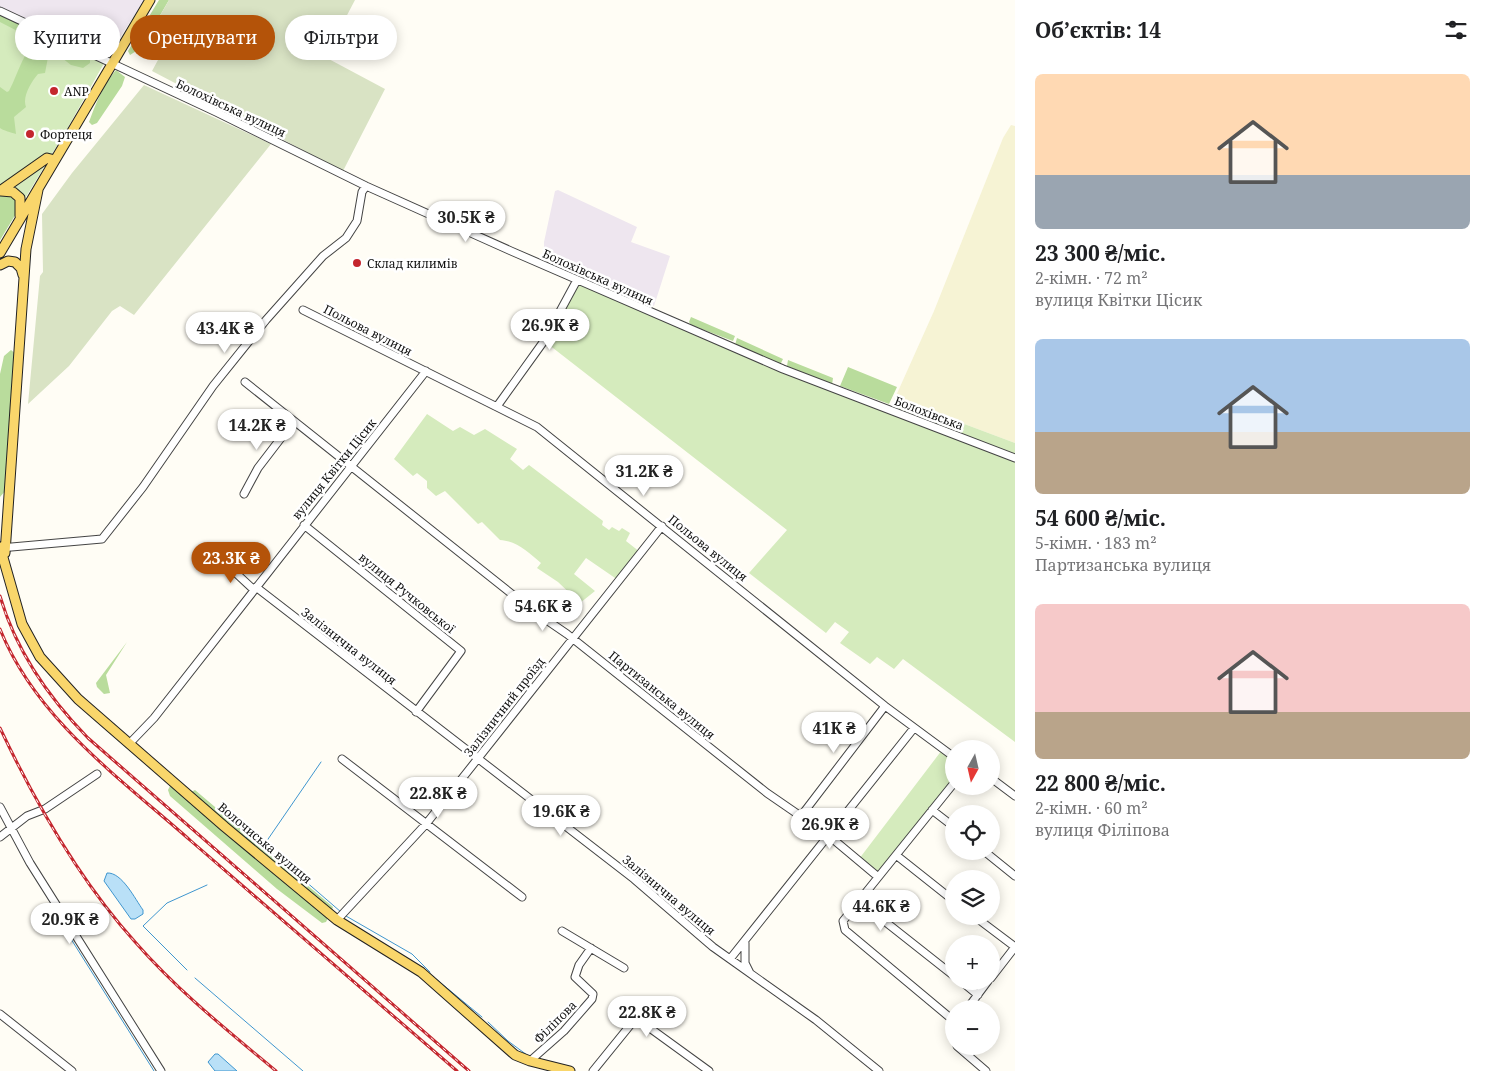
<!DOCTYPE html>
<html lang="uk">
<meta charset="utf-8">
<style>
body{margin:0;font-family:"Noto Serif",serif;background:#f2f2f2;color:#202124;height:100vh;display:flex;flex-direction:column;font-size:19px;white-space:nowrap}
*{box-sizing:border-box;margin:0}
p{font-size:16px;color:#757577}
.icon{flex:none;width:28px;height:28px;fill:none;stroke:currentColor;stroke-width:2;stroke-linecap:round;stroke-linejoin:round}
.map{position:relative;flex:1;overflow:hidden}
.side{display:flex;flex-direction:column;background:#fff;width:475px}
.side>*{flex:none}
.banner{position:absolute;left:15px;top:15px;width:475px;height:45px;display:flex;gap:10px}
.needle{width:32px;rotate:188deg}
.controls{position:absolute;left:945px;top:740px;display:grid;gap:10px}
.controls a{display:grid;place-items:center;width:55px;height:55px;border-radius:50%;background:#fff;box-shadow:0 2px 12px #0003;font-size:25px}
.price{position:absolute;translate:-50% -42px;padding:0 11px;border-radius:18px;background:#fff;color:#222;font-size:16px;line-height:32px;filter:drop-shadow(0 1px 2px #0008)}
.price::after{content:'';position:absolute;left:50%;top:30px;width:15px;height:11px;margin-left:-8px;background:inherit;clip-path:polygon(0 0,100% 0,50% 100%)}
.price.current{background:#b45309;color:#fff}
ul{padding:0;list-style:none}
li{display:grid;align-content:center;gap:10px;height:265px;padding:0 20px}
li span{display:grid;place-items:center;height:155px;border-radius:8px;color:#555}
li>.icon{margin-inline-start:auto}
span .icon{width:90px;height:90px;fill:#fffc;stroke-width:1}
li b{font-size:21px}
h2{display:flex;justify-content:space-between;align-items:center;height:60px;padding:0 20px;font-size:21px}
.chip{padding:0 18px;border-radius:22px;background:#fff;box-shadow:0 2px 12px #0003;font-size:18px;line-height:45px}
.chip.current{background:#b45309;color:#fff}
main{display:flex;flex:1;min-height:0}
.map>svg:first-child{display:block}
</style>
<main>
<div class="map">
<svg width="1015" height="1071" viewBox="0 0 1015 1071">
<rect width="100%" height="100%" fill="#fffdf5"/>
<path fill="#eee6ef" d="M0,0H144L107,58L0,7Z
M558,190L637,227L631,242L670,256L654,306L547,257L544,252V242L555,191Z"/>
<path fill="#f6f3d4" d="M1011,125L1015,126V443L895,398L934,311L1003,138Z"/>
<path fill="#d5ebbd" d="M0,7L107,58L67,129L0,240Z
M577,280L654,314L891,410L895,398L1015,443V742L903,659L894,669L877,657L870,664L840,643L849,632L835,622L826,633L749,573L787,530L544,341Z
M427,414L453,431L460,427L474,435L485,429L517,449L510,459L523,470L529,465L603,521L602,525L609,530L612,527L619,531L622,528L630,533L626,541L640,552L618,580L586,558L574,574L595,591L580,603L558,582L537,568L541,563C528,552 517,541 500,540L482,522L478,524L445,491L436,496L427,488V481L417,473L413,476L394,459Z
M942,750L954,757V783L877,876L859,859Z"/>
<path fill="#b9dc9c" d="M159,0H169L141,48L130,55L128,51Z
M0,13L35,30V35L29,37L0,22Z
M52,35L90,54V63L83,68L71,65L53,51L49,52L45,73L38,74C31,82 22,97 26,107L14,117L16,134C13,133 2,130 0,128V87L7,92L9,91C20,71 26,37 52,35Z
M116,70L125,77L122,86L97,123L92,125L89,122C95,105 104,83 116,70Z
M0,196L12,197L15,201L17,212L0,240Z
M691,317L735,336L733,341L691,325L689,322Z
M737,338L783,359L780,365L735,345Z
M11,350L16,354L6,490L0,497V374L4,356Z
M788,360L833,378L832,385L787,366Z
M848,367L897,387L889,404L840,386Z
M127,642L106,675L110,693L104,694L97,687L96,683Z
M170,786L174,787L324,915L328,918L326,922L322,923L277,889L170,796L168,790Z
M195,790L333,907L332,910L330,911L191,795V792Z"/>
<path fill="#d9e3c4" d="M169,0H355L325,57L385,89L343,171L152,71L164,49L146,40Z
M144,85L271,144L134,315L120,306L112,311L69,366L28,404L40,276L43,272L42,214L72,173Z"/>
<path fill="#b9e0f7" stroke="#3f96cf" d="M107,873C122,872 135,899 143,910V914L135,919H131L104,881Z
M215,1054H218L237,1071H215L208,1062Z"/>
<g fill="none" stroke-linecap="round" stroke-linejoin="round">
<path stroke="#3f96cf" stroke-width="1" d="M246,838L253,836L341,912
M264,845L321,762
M346,916L412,954L430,972
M71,939L154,1071
M187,970L143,926L167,903L207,885
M195,978L303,1071
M436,979L482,1017
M488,1022L508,1041L527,1055"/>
<defs>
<path id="minor" d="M0,11L216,112L366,186L511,251L783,369L1015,458
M303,310L537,427L885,706L954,757
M245,382L532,610L567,634L767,793L828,835L877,876
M498,405L544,341L577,280
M244,494L258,468L294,421
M304,525L461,651L416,712
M0,548L102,539L143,487L213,386L266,320L323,256L346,238L357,221L362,192L366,186
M224,562L254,590
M256,587L634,879L713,947L816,1020L879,1071
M129,744L154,718L426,371
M342,759L522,897
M991,778L1015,796
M954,783L859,901L954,976
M0,807L30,863L161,1071
M932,810L954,827
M801,816L885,706
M0,837L27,816L45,809L97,774
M984,851L1015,876
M896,855L954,901
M859,901L843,921L845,930L954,1021
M974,916L1015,947
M337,920L426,824L662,526
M562,931L624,968
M745,943V963L750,973
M730,959L914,728
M991,978L1015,947
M961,981L978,995
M967,1009L988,981
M0,1014L72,1071
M954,1028V1039
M957,1046L986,1071
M530,1061L564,1031L592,999L593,994L575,977L579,965L591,948
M593,1071L636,1018L709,1071"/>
<path id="major" d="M0,191L47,158L55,160
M1,191L13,192L20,198V216
M0,253L150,0
M0,265L8,261L15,262L21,268L23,275
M0,547L22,624L40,657L78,699L225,827L337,920L421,972L515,1055L530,1061L570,1071
M5,553L26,249L38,190"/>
</defs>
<use href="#minor" stroke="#444" stroke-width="9"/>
<use href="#major" stroke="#222" stroke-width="11"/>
<use href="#minor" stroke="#fff" stroke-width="7"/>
<use href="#major" stroke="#f9d66b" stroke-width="9"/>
<defs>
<path id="rail" d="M0,596C16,651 48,697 88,738L469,1071
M0,629C36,719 121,779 191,841C279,918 368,994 457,1071
M0,728C36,804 79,880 136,943C178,991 227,1030 276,1071"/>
</defs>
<use href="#rail" stroke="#c4262e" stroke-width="3"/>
<use href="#rail" stroke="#fff" stroke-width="1" stroke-dasharray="4" stroke-linecap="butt"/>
</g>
<g fill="#c4262e" stroke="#fff" stroke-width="2">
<circle cx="54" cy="91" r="5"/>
<circle cx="30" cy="134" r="5"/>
<circle cx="357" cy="263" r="5"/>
</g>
<g text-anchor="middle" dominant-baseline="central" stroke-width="5" stroke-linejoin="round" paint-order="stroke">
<g font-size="12" fill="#111" stroke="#fff" text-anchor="start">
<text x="64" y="91">ANP</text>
<text x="40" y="134">Фортеця</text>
<text x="367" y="263">Склад килимів</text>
</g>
<g font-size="12" fill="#111" stroke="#fff">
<text transform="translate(231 108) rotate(25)">Болохівська вулиця</text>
<text transform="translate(598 277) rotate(24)">Болохівська вулиця</text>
<text transform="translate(368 330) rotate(27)">Польова вулиця</text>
<text transform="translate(929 413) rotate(21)">Болохівська</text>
<text transform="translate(334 469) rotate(-51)">вулиця Квітки Цісик</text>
<text transform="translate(708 548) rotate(39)">Польова вулиця</text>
<text transform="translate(407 593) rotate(39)">вулиця Ручковської</text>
<text transform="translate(349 646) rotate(38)">Залізнична вулиця</text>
<text transform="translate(662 695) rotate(39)">Партизанська вулиця</text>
<text transform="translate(504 707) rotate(-52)">Залізничний проїзд</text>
<text transform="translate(265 843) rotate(40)">Волочиська вулиця</text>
<text transform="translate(669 895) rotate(40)">Залізнична вулиця</text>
<text transform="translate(555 1022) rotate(-45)">Філіпова</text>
</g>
</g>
</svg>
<div class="controls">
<a><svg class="needle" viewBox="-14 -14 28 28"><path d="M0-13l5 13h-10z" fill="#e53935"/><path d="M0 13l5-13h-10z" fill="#757577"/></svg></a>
<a><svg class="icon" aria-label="locate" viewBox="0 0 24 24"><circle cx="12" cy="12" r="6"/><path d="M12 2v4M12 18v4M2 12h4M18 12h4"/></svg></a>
<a><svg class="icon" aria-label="layers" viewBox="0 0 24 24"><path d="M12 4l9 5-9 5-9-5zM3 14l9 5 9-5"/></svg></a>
<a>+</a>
<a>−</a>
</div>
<b class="price" style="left:466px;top:243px">30.5K ₴</b>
<b class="price" style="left:550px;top:351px">26.9K ₴</b>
<b class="price" style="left:225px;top:354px">43.4K ₴</b>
<b class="price" style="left:257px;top:451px">14.2K ₴</b>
<b class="price" style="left:644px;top:497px">31.2K ₴</b>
<b class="price current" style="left:231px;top:584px">23.3K ₴</b>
<b class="price" style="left:543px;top:632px">54.6K ₴</b>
<b class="price" style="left:834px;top:754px">41K ₴</b>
<b class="price" style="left:438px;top:819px">22.8K ₴</b>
<b class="price" style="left:561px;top:837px">19.6K ₴</b>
<b class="price" style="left:830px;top:850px">26.9K ₴</b>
<b class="price" style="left:881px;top:932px">44.6K ₴</b>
<b class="price" style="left:70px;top:945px">20.9K ₴</b>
<b class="price" style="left:647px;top:1038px">22.8K ₴</b>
<div class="banner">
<a class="chip">Купити</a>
<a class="chip current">Орендувати</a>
<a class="chip">Фільтри</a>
</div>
</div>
<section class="side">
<h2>Об’єктів: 14<svg class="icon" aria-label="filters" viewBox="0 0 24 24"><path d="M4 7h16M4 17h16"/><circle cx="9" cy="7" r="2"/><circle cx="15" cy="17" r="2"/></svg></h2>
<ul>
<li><span style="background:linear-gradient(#ffd9b3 65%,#9aa5b1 0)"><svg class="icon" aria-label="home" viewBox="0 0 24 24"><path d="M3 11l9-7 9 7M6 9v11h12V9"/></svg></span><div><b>23 300 ₴/міс.</b><p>2-кімн. · 72 m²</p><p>вулиця Квітки Цісик</p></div></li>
<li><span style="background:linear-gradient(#a9c7e8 60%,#b9a48a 0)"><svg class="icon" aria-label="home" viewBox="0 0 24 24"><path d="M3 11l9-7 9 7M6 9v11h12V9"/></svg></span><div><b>54 600 ₴/міс.</b><p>5-кімн. · 183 m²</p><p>Партизанська вулиця</p></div></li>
<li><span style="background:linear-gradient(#f6c9c9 70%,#b9a48a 0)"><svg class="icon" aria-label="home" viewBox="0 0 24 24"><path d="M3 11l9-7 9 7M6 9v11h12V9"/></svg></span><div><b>22 800 ₴/міс.</b><p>2-кімн. · 60 m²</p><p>вулиця Філіпова</p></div></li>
</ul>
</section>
</main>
